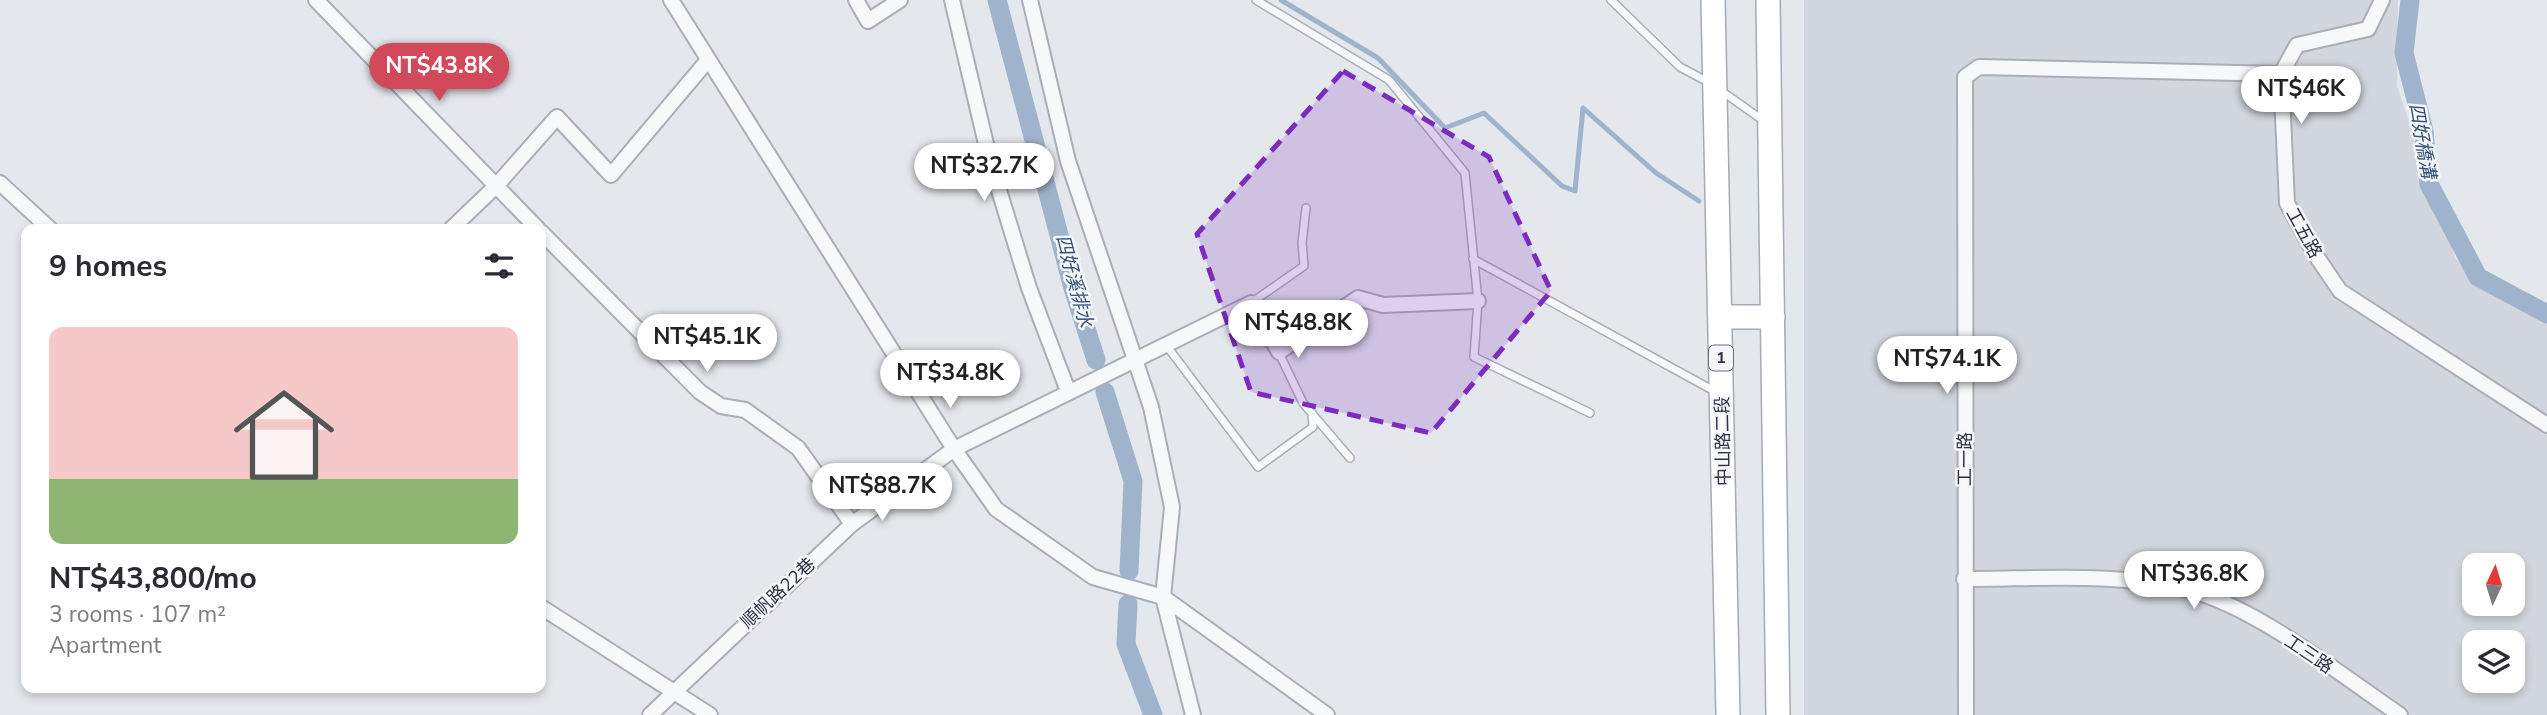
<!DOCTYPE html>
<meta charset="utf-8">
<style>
body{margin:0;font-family:"Nunito Sans","Noto Sans TC",sans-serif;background:#f2f2f3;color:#2b2b33;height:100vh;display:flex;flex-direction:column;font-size:26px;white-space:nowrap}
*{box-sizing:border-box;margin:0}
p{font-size:23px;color:#7c7c81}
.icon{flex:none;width:38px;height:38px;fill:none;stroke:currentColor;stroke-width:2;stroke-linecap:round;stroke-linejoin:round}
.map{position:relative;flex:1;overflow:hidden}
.panel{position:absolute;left:21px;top:224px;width:525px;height:469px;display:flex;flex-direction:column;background:#fff;border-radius:14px;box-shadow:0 4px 10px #0003}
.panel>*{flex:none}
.needle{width:46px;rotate:4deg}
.tools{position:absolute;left:2462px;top:553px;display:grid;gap:14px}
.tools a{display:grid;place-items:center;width:63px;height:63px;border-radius:14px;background:#fff;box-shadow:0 4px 10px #0003;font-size:35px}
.price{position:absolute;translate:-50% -60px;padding:0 16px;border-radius:24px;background:#fff;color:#222;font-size:23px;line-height:46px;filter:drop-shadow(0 2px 4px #0008)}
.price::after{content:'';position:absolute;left:50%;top:42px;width:21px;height:16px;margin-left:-10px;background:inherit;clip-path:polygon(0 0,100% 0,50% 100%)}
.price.selected{background:#d1495b;color:#fff}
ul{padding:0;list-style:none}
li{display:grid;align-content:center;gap:14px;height:371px;padding:0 28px}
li+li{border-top:2px solid #e1e1e2}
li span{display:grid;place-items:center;height:217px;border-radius:14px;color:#555}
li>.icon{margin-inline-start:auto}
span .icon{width:126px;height:126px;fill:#fffc;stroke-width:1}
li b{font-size:30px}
h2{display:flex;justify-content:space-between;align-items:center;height:84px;padding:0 28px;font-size:30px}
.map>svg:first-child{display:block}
</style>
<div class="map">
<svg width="2547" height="715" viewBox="0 0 2547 715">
<rect width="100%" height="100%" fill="#e4e7ec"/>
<path fill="#d2d6de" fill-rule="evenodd" d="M1804,0H2398L2397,86L2456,260L2547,319V715H1804ZM2474,565H2513V604H2474ZM2474,642H2513V681H2474Z"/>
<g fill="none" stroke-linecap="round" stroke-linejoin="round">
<path stroke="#9fb4cc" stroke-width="5" d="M1281,0L1378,58L1445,128L1484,113L1562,186L1575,191L1583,108L1656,173L1699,201"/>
<path stroke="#9fb4cc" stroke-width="19" d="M997,0L1073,288L1096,360
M2410,0L2404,53L2424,131L2429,184L2478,277L2547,314
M1105,392L1133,481L1129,571
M1128,604L1126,644L1153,715"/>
<defs>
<path id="lane" d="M1256,0L1389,80L1465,173L1478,301L1474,357L1590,413
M1611,0L1680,67L1710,83
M1720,90L1764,121
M1473,259L1718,393
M1251,303L1304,266L1302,243L1306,208
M1166,345L1258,467L1313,427L1312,413
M1279,353L1303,403L1350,458"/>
<path id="street" d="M316,0L538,229
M671,0L954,449L996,509L1093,577L1163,597L1327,715
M856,0L868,21L900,0
M952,0L990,161L1029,288L1068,391
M1030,0L1068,161L1151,407L1172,507L1163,597L1193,715
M2281,74L2297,45L2368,29L2382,0
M0,183L50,229
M451,229L496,186L557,117L611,175L708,60
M541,232L700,392L721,406L745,410L798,448L852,524
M1964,579C2039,579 2116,572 2189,590C2256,607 2341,675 2400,715
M541,607L710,715
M650,715L852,524L954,449L1251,303L1279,352L1358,298L1383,305L1478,301
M1966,715L1965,77L1979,67L2281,74L2287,203L2315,254L2340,291L2547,425"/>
<path id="primary" d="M1713,0L1728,715
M1768,0L1778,715
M1720,317H1773"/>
</defs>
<use href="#lane" stroke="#a9aeb7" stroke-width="10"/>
<use href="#street" stroke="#a9aeb7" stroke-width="18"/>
<use href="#primary" stroke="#a3abb8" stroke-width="26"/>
<use href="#lane" stroke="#f7f8fa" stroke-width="7"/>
<use href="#street" stroke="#f7f8fa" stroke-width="14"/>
<use href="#primary" stroke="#fff" stroke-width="23"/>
</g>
<path fill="#7b2cbf" fill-opacity="0.2" stroke="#7b2cbf" stroke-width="5" stroke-dasharray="14 9" stroke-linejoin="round" d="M1343,71L1489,157L1551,291L1431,433L1251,392L1197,234Z"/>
<g text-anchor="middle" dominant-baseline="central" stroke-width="5" stroke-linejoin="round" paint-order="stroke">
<rect fill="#f4f6f9" stroke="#676e7b" stroke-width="2" x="1709" y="345.5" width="24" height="25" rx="5"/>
<g font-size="16" font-weight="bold" fill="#2b3445">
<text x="1721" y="358">1</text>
</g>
<g font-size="18" fill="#2b3445" stroke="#f4f6f9">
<text transform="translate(2304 233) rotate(61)">工五路</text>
<text transform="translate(1723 441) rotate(-91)">中山路二段</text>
<text transform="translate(1965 459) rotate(-90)">工一路</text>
<text transform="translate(778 593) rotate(-43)">順帆路22巷</text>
<text transform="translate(2309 654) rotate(34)">工三路</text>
</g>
<g font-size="19" font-style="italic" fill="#34527a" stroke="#f4f6f9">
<text transform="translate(2422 141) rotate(80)">四好橋溝</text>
<text transform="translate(1074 281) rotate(75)">四好溪排水</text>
</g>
</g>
</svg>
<div class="tools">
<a><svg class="needle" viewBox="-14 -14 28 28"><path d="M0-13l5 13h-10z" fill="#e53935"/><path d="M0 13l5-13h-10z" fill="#7c7c81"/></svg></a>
<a><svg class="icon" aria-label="layers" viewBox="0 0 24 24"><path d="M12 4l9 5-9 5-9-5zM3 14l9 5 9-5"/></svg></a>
</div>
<b class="price selected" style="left:439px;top:103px">NT$43.8K</b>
<b class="price" style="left:2301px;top:126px">NT$46K</b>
<b class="price" style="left:984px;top:203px">NT$32.7K</b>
<b class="price" style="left:1298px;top:360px">NT$48.8K</b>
<b class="price" style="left:707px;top:374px">NT$45.1K</b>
<b class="price" style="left:1947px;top:396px">NT$74.1K</b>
<b class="price" style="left:950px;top:410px">NT$34.8K</b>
<b class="price" style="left:882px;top:523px">NT$88.7K</b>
<b class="price" style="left:2194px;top:611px">NT$36.8K</b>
<section class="panel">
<h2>9 homes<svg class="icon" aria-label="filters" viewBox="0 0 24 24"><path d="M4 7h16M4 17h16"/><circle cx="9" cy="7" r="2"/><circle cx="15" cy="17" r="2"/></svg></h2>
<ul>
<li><span style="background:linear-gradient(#f6c9c9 70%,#8fb573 0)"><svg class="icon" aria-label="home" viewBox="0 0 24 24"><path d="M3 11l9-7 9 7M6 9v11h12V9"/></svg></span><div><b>NT$43,800/mo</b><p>3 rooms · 107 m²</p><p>Apartment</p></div></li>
</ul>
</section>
</div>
